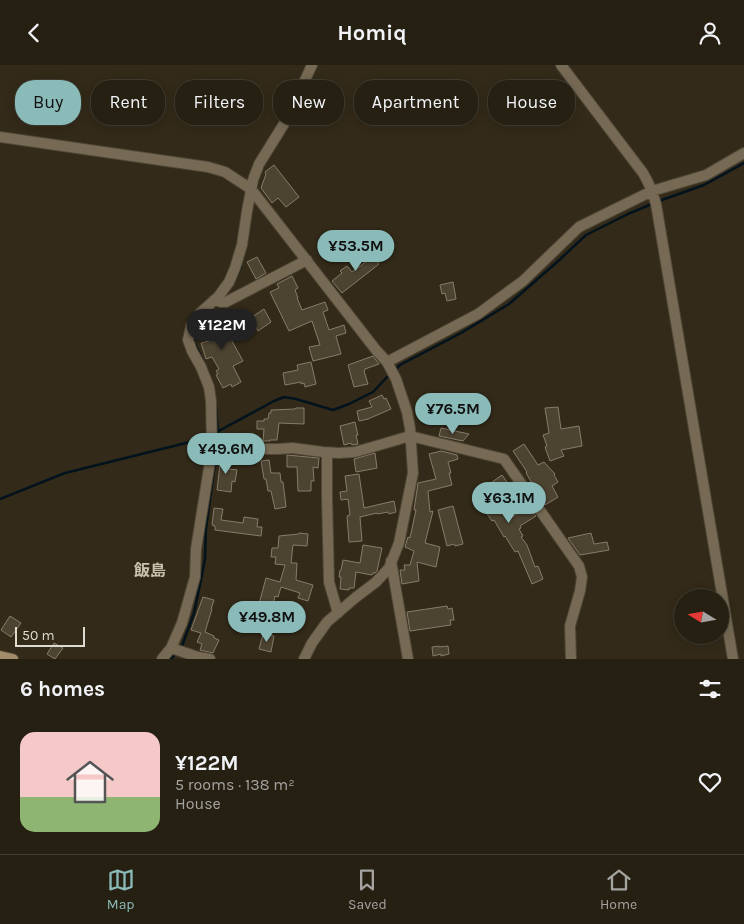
<!DOCTYPE html>
<meta charset="utf-8">
<style>
body{margin:0;font-family:Karla,"Noto Sans JP",sans-serif;background:#322d21;color:#f1f3f6;height:100vh;display:flex;flex-direction:column;font-size:19px;white-space:nowrap}
*{box-sizing:border-box;margin:0}
p{font-size:16px;color:#a4a3a0}
.icon{flex:none;width:28px;height:28px;fill:none;stroke:currentColor;stroke-width:2;stroke-linecap:round;stroke-linejoin:round}
.map{position:relative;height:594px;overflow:hidden}
.details{display:flex;flex-direction:column;background:#262013;flex:1}
.details>*{flex:none}
.guide{position:absolute;left:15px;top:15px;width:715px;height:45px;display:flex;gap:10px}
.needle{width:32px;rotate:281deg}
.buttons{position:absolute;left:674px;top:524px;display:grid;gap:10px}
.buttons a{display:grid;place-items:center;width:55px;height:55px;border-radius:50%;background:#262013;box-shadow:0 2px 12px #0003,0 0 0 1px #423e33;font-size:25px}
.scale{position:absolute;left:15px;bottom:12px;width:70px;box-sizing:border-box;padding-left:5px;border:2px solid #dfdacf;border-top:0;font-size:14px;line-height:18px;white-space:nowrap;color:#dfdacf;-webkit-text-stroke:4px #332a19;paint-order:stroke}
.price{position:absolute;translate:-50% -42px;padding:0 11px;border-radius:18px;background:#8bbbb9;color:#111;font-size:16px;line-height:32px;filter:drop-shadow(0 1px 2px #0008)}
.price::after{content:'';position:absolute;left:50%;top:30px;width:15px;height:11px;margin-left:-8px;background:inherit;clip-path:polygon(0 0,100% 0,50% 100%)}
.price.on{background:#222;color:#fff}
ul{padding:0;list-style:none}
li{display:flex;align-items:center;gap:15px;height:125px;padding:0 20px}
li span{display:grid;place-items:center;flex:none;width:140px;height:100px;border-radius:15px;color:#555}
li>.icon{margin-inline-start:auto}
span .icon{width:60px;height:60px;fill:#fffc;stroke-width:1}
li b{font-size:21px}
h2{display:flex;justify-content:space-between;align-items:center;height:60px;padding:0 20px;font-size:21px}
.chip{padding:0 18px;border-radius:20px;background:#262013;box-shadow:0 2px 12px #0003,0 0 0 1px #423e33;font-size:18px;line-height:45px}
.chip.on{background:#8bbbb9;color:#111}
header{display:flex;justify-content:space-between;align-items:center;height:65px;padding:0 20px;background:#262013;font-size:22px;font-weight:700}
.tabs{display:flex;justify-content:space-around;align-items:center;height:70px;border-top:1px solid #423e33;background:#262013;font-size:14px;color:#a4a3a0}
.tabs a{display:grid;justify-items:center;gap:2px}
.tabs .on{color:#8bbbb9}
.map>svg:first-child{display:block}
</style>
<header><svg class="icon" aria-label="back" viewBox="0 0 24 24"><path d="M15 5l-7 7 7 7"/></svg>Homiq<svg class="icon" aria-label="person" viewBox="0 0 24 24"><circle cx="12" cy="8" r="4"/><path d="M4 21q1-7 8-7t8 7"/></svg></header>
<div class="map">
<svg width="744" height="594" viewBox="0 0 744 594">
<rect width="100%" height="100%" fill="#332a19"/>
<g fill="none" stroke-linecap="round" stroke-linejoin="round">
<path stroke="#02131d" stroke-width="2.5" d="M659,136L704,120L744,98
M236,213L241,202
M194,268V277L203,296
M394,306L400,300L461,268L509,239L556,198L586,170L628,149L654,138
M216,341L218,367L217,381
M215,368L274,336L284,332L296,334L333,345L349,339L373,327L390,309
M0,434L65,408L202,374L208,372
M180,583L182,581L194,548L201,515L205,494L206,463L216,391
M171,594L176,588"/>
</g>
<path fill="#4d4331" stroke="#877c69" d="M274,100L299,132L286,142L278,133L272,138L261,123L266,109L265,107Z
M365,180L379,199L342,228L332,216L342,208L340,206L347,201L352,207L367,196L359,185Z
M257,192L266,208L256,214L247,197Z
M292,211L298,223L295,225L298,233H297L302,245L325,237L328,245L323,247L329,265L344,260L346,268L336,271L341,289L313,296L309,282L320,280L312,256L289,266L270,227L279,223L277,219Z
M453,217L456,234L447,236L445,228L442,229L440,220Z
M264,244L271,257L258,266L256,262L254,263L249,254Z
M221,246L231,268L228,269L243,296L233,301L241,317L232,322L231,319L223,323L216,310L218,309L216,306L219,304L212,292L206,294L201,278L209,276L204,265L215,260L211,251Z
M373,291L379,299L365,304V305L364,306L368,319L354,322L348,300Z
M311,297L316,319L305,322L304,318L301,319V317L285,320L283,308L298,305L297,300Z
M382,330L384,334L386,333L391,344L368,354L359,356L357,346L372,342L369,336Z
M558,342L561,364L579,361L582,381L561,385L564,391L550,396L545,382L547,381L543,370L549,368L545,343Z
M296,343H304V359L279,358L277,375H270V376H263L264,364H257V356H264V354H268L269,348H271V345L295,344Z
M355,357L358,370H356L358,379L352,380L351,378L344,380L340,361Z
M441,363L469,369L463,376L439,371Z
M524,379L538,400L544,397L555,409L554,410L558,417L552,421L558,432L545,440L526,408L527,407L513,386Z
M441,386L457,390L458,394L448,397L451,408H449L452,420L428,426L430,447L433,446L425,478L440,482L436,502L417,497L419,516L402,519L400,505H405L404,500H410L414,486L405,482L408,472L410,473L416,445H414L418,418L436,414L429,389Z
M375,388L377,403L356,407L354,394Z
M287,390L319,393L318,403L313,402L314,416H311V426H298L297,402H287Z
M221,391H231L229,404L237,405L235,417L232,416L231,427L217,425Z
M269,395L271,408H280L281,417H283L286,442L275,444L271,426H268L266,414H264L261,396Z
M359,409L364,443L394,436L396,447L389,449L388,447L377,449V448L360,452L362,476L349,477L347,451L350,450L348,434L341,435L340,427L347,426L345,411Z
M502,410L509,420L503,424L504,426L493,433L507,455L529,442L536,451L520,461L521,463L519,464L523,471L521,472L527,480L535,502L538,501L543,514L532,519L518,486L515,487L505,471L504,472L494,455L492,456L475,431L479,429L476,426L487,418L488,420Z
M453,441L463,479L455,481L454,479L447,481L438,445Z
M214,443L223,444L221,455L243,458L244,452L258,454L257,462H262L261,471L215,465V461L212,460Z
M299,468L308,469L307,481L293,480L291,498H297L296,515L313,520L308,536L298,533L300,528L281,522L278,532L275,531L271,549L260,546L262,540L259,539L266,513L280,517L285,500L275,499L276,492H271L272,483H278L279,471L299,469Z
M591,468L594,479L607,477L609,485L580,490L568,473Z
M363,480L382,483L377,506L375,508H373L372,510L356,507L354,523H349V525L340,524L341,512H339L340,505H341L343,495L360,498Z
M203,532L214,535L211,544H212L205,567L214,571V573L219,575L213,588L200,585L202,579L197,577L201,568L191,565Z
M447,541L448,544L452,543L454,555H450L451,560L410,566L407,547Z
M10,551L21,558L11,572L1,565Z
M263,569L274,571L271,587L259,584Z
M54,578L63,583L55,594L47,589Z
M439,581V582L448,581L449,589L441,591V589L433,591L432,582Z"/>
<g fill="none" stroke-linecap="round" stroke-linejoin="round">
<defs>
<path id="street" d="M561,0L643,108C649,118 653,128 656,139L733,594
M0,72L208,102L225,107L251,124L376,285L387,297L396,314L407,347L410,363L413,408L399,478L389,503L376,517L355,533L327,557L312,578L304,594
M214,235L221,237H226L307,195
M387,297L478,249L523,216L579,162L652,126L706,110L744,88
M212,384H279L292,383L323,387L339,388L355,387L376,381L410,371L504,394L579,501L582,512L580,526L570,561L571,594
M327,388V431L329,517L338,548
M391,496L408,594
M171,583L198,592L210,594
M162,594L171,583L182,558L195,512L196,484L212,384L211,336L209,322L201,302L192,286L188,275L191,261L200,248L218,232L229,217L235,203L242,180L247,146L253,115L259,99L287,54L312,0"/>
<path id="secondary" d="M0,591L13,594"/>
</defs>
<use href="#street" stroke="#4f4636" stroke-width="12"/>
<use href="#secondary" stroke="#4f4636" stroke-width="12"/>
<use href="#street" stroke="#766a54" stroke-width="10"/>
<use href="#secondary" stroke="#a18d69" stroke-width="10"/>
</g>
<g text-anchor="middle" dominant-baseline="central" stroke-width="4" stroke-linejoin="round" paint-order="stroke">
<g font-size="16" font-weight="bold" fill="#cbc0ab" stroke="#332a19">
<text x="150" y="505">飯島</text>
</g>
</g>
</svg>
<div class="buttons">
<a><svg class="needle" viewBox="-14 -14 28 28"><path d="M0-13l5 13h-10z" fill="#e53935"/><path d="M0 13l5-13h-10z" fill="#a4a3a0"/></svg></a>
</div>
<div class="scale">50 m</div>
<b class="price" style="left:356px;top:207px">¥53.5M</b>
<b class="price on" style="left:222px;top:286px">¥122M</b>
<b class="price" style="left:453px;top:370px">¥76.5M</b>
<b class="price" style="left:226px;top:410px">¥49.6M</b>
<b class="price" style="left:509px;top:459px">¥63.1M</b>
<b class="price" style="left:267px;top:578px">¥49.8M</b>
<div class="guide">
<a class="chip on">Buy</a>
<a class="chip">Rent</a>
<a class="chip">Filters</a>
<a class="chip">New</a>
<a class="chip">Apartment</a>
<a class="chip">House</a>
</div>
</div>
<section class="details">
<h2>6 homes<svg class="icon" aria-label="filters" viewBox="0 0 24 24"><path d="M4 7h16M4 17h16"/><circle cx="9" cy="7" r="2"/><circle cx="15" cy="17" r="2"/></svg></h2>
<ul>
<li><span style="background:linear-gradient(#f6c9c9 65%,#8fb573 0)"><svg class="icon" aria-label="home" viewBox="0 0 24 24"><path d="M3 11l9-7 9 7M6 9v11h12V9"/></svg></span><div><b>¥122M</b><p>5 rooms · 138 m²</p><p>House</p></div><svg class="icon" aria-label="heart" viewBox="0 0 24 24"><path d="M12 20l-8-8c-3-5 5-10 8-4 3-6 11-1 8 4z"/></svg></li>
</ul>
</section>
<nav class="tabs">
<a class="on"><svg class="icon" aria-label="map" viewBox="0 0 24 24"><path d="M3 6l6-2 6 2 6-2v14l-6 2-6-2-6 2zM9 4v14M15 6v14"/></svg>Map</a>
<a><svg class="icon" aria-label="saved" viewBox="0 0 24 24"><path d="M7 4h10v16l-5-4-5 4z"/></svg>Saved</a>
<a><svg class="icon" aria-label="home" viewBox="0 0 24 24"><path d="M3 11l9-7 9 7M6 9v11h12V9"/></svg>Home</a>
</nav>
